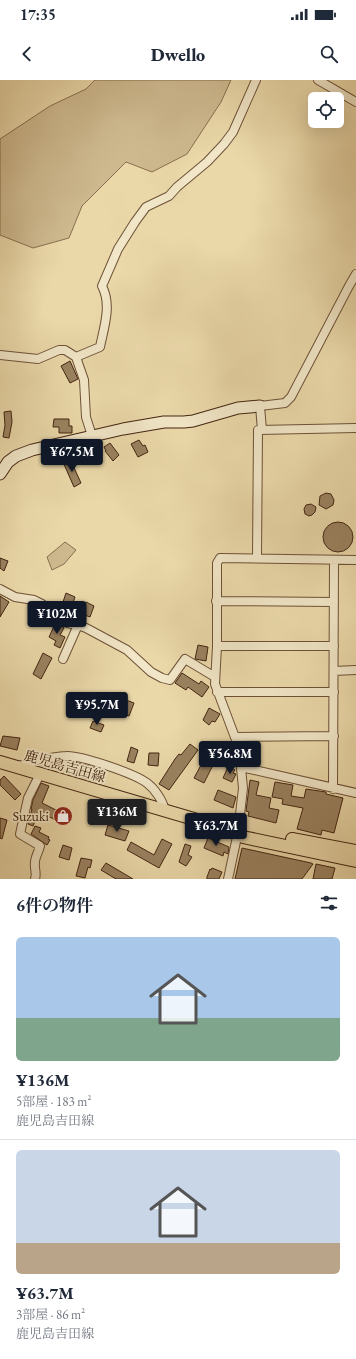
<!DOCTYPE html>
<html lang="ja">
<meta charset="utf-8">
<style>
body{margin:0;font-family:"EB Garamond","Noto Serif JP",serif;background:#f2f2f3;color:#1f2937;height:100vh;display:flex;flex-direction:column;font-size:15px;white-space:nowrap}
*{box-sizing:border-box;margin:0}
p{font-size:13px;color:#747a83}
.icon{flex:none;width:22px;height:22px;fill:none;stroke:currentColor;stroke-width:2;stroke-linecap:round;stroke-linejoin:round}
.map{position:relative;height:799px;overflow:hidden}
.drawer{display:flex;flex-direction:column;background:#fff;flex:1}
.drawer>*{flex:none}
.tools{position:absolute;left:308px;top:12px;display:grid;gap:8px}
.tools a{display:grid;place-items:center;width:36px;height:36px;border-radius:6px;background:#fff;box-shadow:0 4px 16px #0002;font-size:20px}
.price{position:absolute;translate:-50% -34px;padding:0 9px;border-radius:4px;background:#111827;color:#fff;font-size:13px;line-height:26px;filter:drop-shadow(0 1px 2px #0008)}
.price::after{content:'';position:absolute;left:50%;top:24px;width:12px;height:9px;margin-left:-6px;background:inherit;clip-path:polygon(0 0,100% 0,50% 100%)}
.price.current{background:#222;color:#fff}
ul{padding:0;list-style:none}
li{display:grid;align-content:center;gap:8px;height:212px;padding:0 16px}
li+li{border-top:1px solid #e0e1e3}
li span{display:grid;place-items:center;height:124px;border-radius:6px;color:#555}
li>.icon{margin-inline-start:auto}
span .icon{width:72px;height:72px;fill:#fffc;stroke-width:1}
li b{font-size:17px}
h2{display:flex;justify-content:space-between;align-items:center;height:48px;padding:0 16px;font-size:17px}
.status{display:flex;justify-content:space-between;align-items:center;height:28px;padding:0 20px;background:#fff;direction:ltr}
.status svg{height:11px;fill:currentColor}
header{display:flex;justify-content:space-between;align-items:center;height:52px;padding:0 16px;background:#fff;font-size:18px;font-weight:800}
.map>svg:first-child{display:block}
</style>
<div class="status"><b>17:35</b><svg viewBox="0 0 49 12"><path d="M0 12V9h3v3zM5 12V6h3v6zM10 12V3h3v9zM15 12V0h3v12zM26 1h20v11H26zM47 4h2v5h-2z"/></svg></div>
<header><svg class="icon" aria-label="back" viewBox="0 0 24 24"><path d="M15 5l-7 7 7 7"/></svg>Dwello<svg class="icon" aria-label="search" viewBox="0 0 24 24"><circle cx="10" cy="10" r="6"/><path d="M15 15l6 6"/></svg></header>
<div class="map">
<svg width="356" height="799" viewBox="0 0 356 799">
<rect width="100%" height="100%" fill="#ead8a9"/>
<filter id="stains"><feTurbulence type="fractalNoise" baseFrequency=".005" numOctaves="4"/><feColorMatrix values="0 0 0 0 .2 0 0 0 0 .09 0 0 0 0 .02 0 0 0 .5 -.17"/></filter>
<radialGradient id="worn" r=".72"><stop offset=".6" stop-color="#630" stop-opacity="0"/><stop offset="1" stop-color="#630" stop-opacity=".3"/></radialGradient>
<path fill="#ceb98f" stroke="#886e50" d="M95,0H231L221,22L187,74L152,92L126,82L82,126L69,158L33,168L0,155V59L50,26L86,9Z
M65,462L76,470L64,484L52,490L47,477Z"/>
<path fill="#9a8260" stroke="#432411" d="M70,281L78,299L70,303L61,286Z
M11,331L12,342L9,358L3,357L5,345L4,332Z
M54,339H69V346H72V353H59V347H53Z
M139,360L143,366L145,365L148,372L138,377L131,364Z
M110,363L119,375L113,381L105,371H106L104,367Z
M70,379L81,403L74,407L63,382Z
M326,413L331,414L334,420L333,425L326,429L319,425L320,416Z
M311,424L316,427L315,432L312,435L309,436L305,434L304,429L306,425Z
M323 457a15 15 0 1 1 30 0a15 15 0 1 1-30 0Z
M0,478L8,481L4,491L0,488Z
M66,513L75,517L71,528H69L68,530L61,528Z
M0,516L9,522L0,537Z
M86,522L94,526L90,537L82,534Z
M56,542L64,548L60,555L65,557L60,568L54,565L56,561L49,557Z
M198,565L208,567L206,581L195,579Z
M43,573L52,578L41,599L33,594Z
M182,593L199,604L201,601L209,607L202,617L188,607L186,610L175,603Z
M126,620L134,623L129,636L121,633Z
M209,628L220,634L215,642L212,641L209,645L203,640Z
M93,641L104,645L101,652L90,648Z
M3,656L20,658L17,670L0,666Z
M190,664L198,670L169,710L159,704L175,679L179,674L181,675Z
M131,667L138,670L134,683L127,681Z
M149,673H159L158,686L148,685Z
M206,676L215,681L204,703L194,698Z
M75,682L78,683L106,691L102,695L100,702L72,694Z
M228,687L235,690L233,693L236,694L232,702L223,698Z
M4,696L21,714L15,720L0,705V700Z
M250,700L259,702L256,715L271,718L269,728L279,730L276,743L248,736L249,732L246,731Z
M275,702L293,705L291,716L304,718L306,709L326,712V714L343,718L334,753L322,750L321,755L297,749L303,728L282,724L283,719L272,717Z
M41,703L49,706L42,723L62,733L58,741L39,732L33,746L28,744L32,729H31L33,720Z
M218,710L236,717L233,728L214,720Z
M0,738L7,740L2,759L0,758Z
M108,745L129,751L125,761L105,755Z
M35,746L41,748L39,752L49,757L48,759L50,760L47,765L31,754Z
M208,758L229,767L228,774L224,772L223,776L204,768Z
M162,759L172,764L159,788L127,770L131,762L154,775Z
M185,764L191,766L188,775L192,777L186,786L179,782Z
M63,765L72,768L69,780L59,777Z
M242,768L311,783L313,784L302,799H235Z
M81,778L92,780L90,788L88,787L85,798L76,796Z
M106,783L133,799H116L101,790Z
M316,784L335,788L332,799H313Z
M212,788L222,792L219,799H207V797L210,789L211,790Z"/>
<g fill="none" stroke-linecap="round" stroke-linejoin="round">
<defs>
<path id="street" d="M318,0L356,22
M0,275L38,279L59,270H65L76,277L100,267C104,247 112,225 102,206L118,169L135,142L146,127L169,116L177,107L207,82L224,64L233,52L256,0
M76,277L84,300L86,337L92,356
M262,350L260,326L285,323L291,317L349,206L356,194
M257,478L258,350L356,348
M0,509L15,517L34,520L42,524L53,534L67,543L78,545L86,548L127,570L151,592L162,598L170,600L185,579L215,597
M216,521L334,522
M217,566H334
M63,579L78,545
M334,591L356,590
M217,612H334
M235,657L334,656
M18,686C33,683 51,676 66,676C81,675 135,694 147,703C155,709 163,721 165,731
M241,687L356,713
M333,709L334,481
M35,799C37,793 34,788 35,782C35,777 39,771 40,766L20,754L28,718L40,694
M228,799L238,752L243,708L239,668L215,604L217,566V483L220,478L356,480"/>
<path id="secondary" d="M0,394L8,382L16,376L32,370L123,349L164,342H184L193,341L238,328L260,326"/>
<path id="primary" d="M0,682L238,752L243,757L356,781
M292,759L356,771"/>
</defs>
<use href="#street" stroke="#6d5137" stroke-width="10"/>
<use href="#secondary" stroke="#432411" stroke-width="13"/>
<use href="#primary" stroke="#432411" stroke-width="14"/>
<use href="#street" stroke="#f1e6c7" stroke-width="8"/>
<use href="#secondary" stroke="#f1e6c7" stroke-width="11"/>
<use href="#primary" stroke="#ead8a9" stroke-width="12"/>
</g>
<defs>
<symbol id="shop-disc" viewBox="-11 -11 22 22"><circle r="9.5" fill="#8f2418" stroke="#f1e6c7"/><path d="M-5-2.5h2.3a2.7 3.5 0 0 1 5.4 0H5L5.5 6h-11ZM-1.5-2.5h3a1.5 2.3 0 0 0-3 0Z" fill="#fff"/></symbol>
</defs>
<g fill-rule="evenodd">
<use href="#shop-disc" x="52" y="725" width="22" height="22"/>
</g>
<g text-anchor="middle" dominant-baseline="central" stroke-width="3.5" stroke-linejoin="round" paint-order="stroke">
<g font-size="14" fill="#432411" stroke="#f1e6c7">
<text transform="translate(65 686) rotate(16)">鹿児島吉田線</text>
</g>
<g font-size="14" fill="#432411" stroke="#f1e6c7" text-anchor="end">
<text x="49" y="736">Suzuki</text>
</g>
</g>
<rect width="100%" height="100%" filter="url(#stains)"/>
<rect width="100%" height="100%" fill="url(#worn)"/>
</svg>
<div class="tools">
<a><svg class="icon" aria-label="locate" viewBox="0 0 24 24"><circle cx="12" cy="12" r="6"/><path d="M12 2v4M12 18v4M2 12h4M18 12h4"/></svg></a>
</div>
<b class="price" style="left:72px;top:393px">¥67.5M</b>
<b class="price" style="left:57px;top:555px">¥102M</b>
<b class="price" style="left:97px;top:646px">¥95.7M</b>
<b class="price" style="left:230px;top:695px">¥56.8M</b>
<b class="price current" style="left:117px;top:753px">¥136M</b>
<b class="price" style="left:216px;top:767px">¥63.7M</b>
</div>
<section class="drawer">
<h2>6件の物件<svg class="icon" aria-label="filters" viewBox="0 0 24 24"><path d="M4 7h16M4 17h16"/><circle cx="9" cy="7" r="2"/><circle cx="15" cy="17" r="2"/></svg></h2>
<ul>
<li><span style="background:linear-gradient(#a9c7e8 65%,#7fa58c 0)"><svg class="icon" aria-label="home" viewBox="0 0 24 24"><path d="M3 11l9-7 9 7M6 9v11h12V9"/></svg></span><div><b>¥136M</b><p>5部屋 · 183 m²</p><p>鹿児島吉田線</p></div></li>
<li><span style="background:linear-gradient(#c9d6e8 75%,#b9a48a 0)"><svg class="icon" aria-label="home" viewBox="0 0 24 24"><path d="M3 11l9-7 9 7M6 9v11h12V9"/></svg></span><div><b>¥63.7M</b><p>3部屋 · 86 m²</p><p>鹿児島吉田線</p></div></li>
</ul>
</section>
